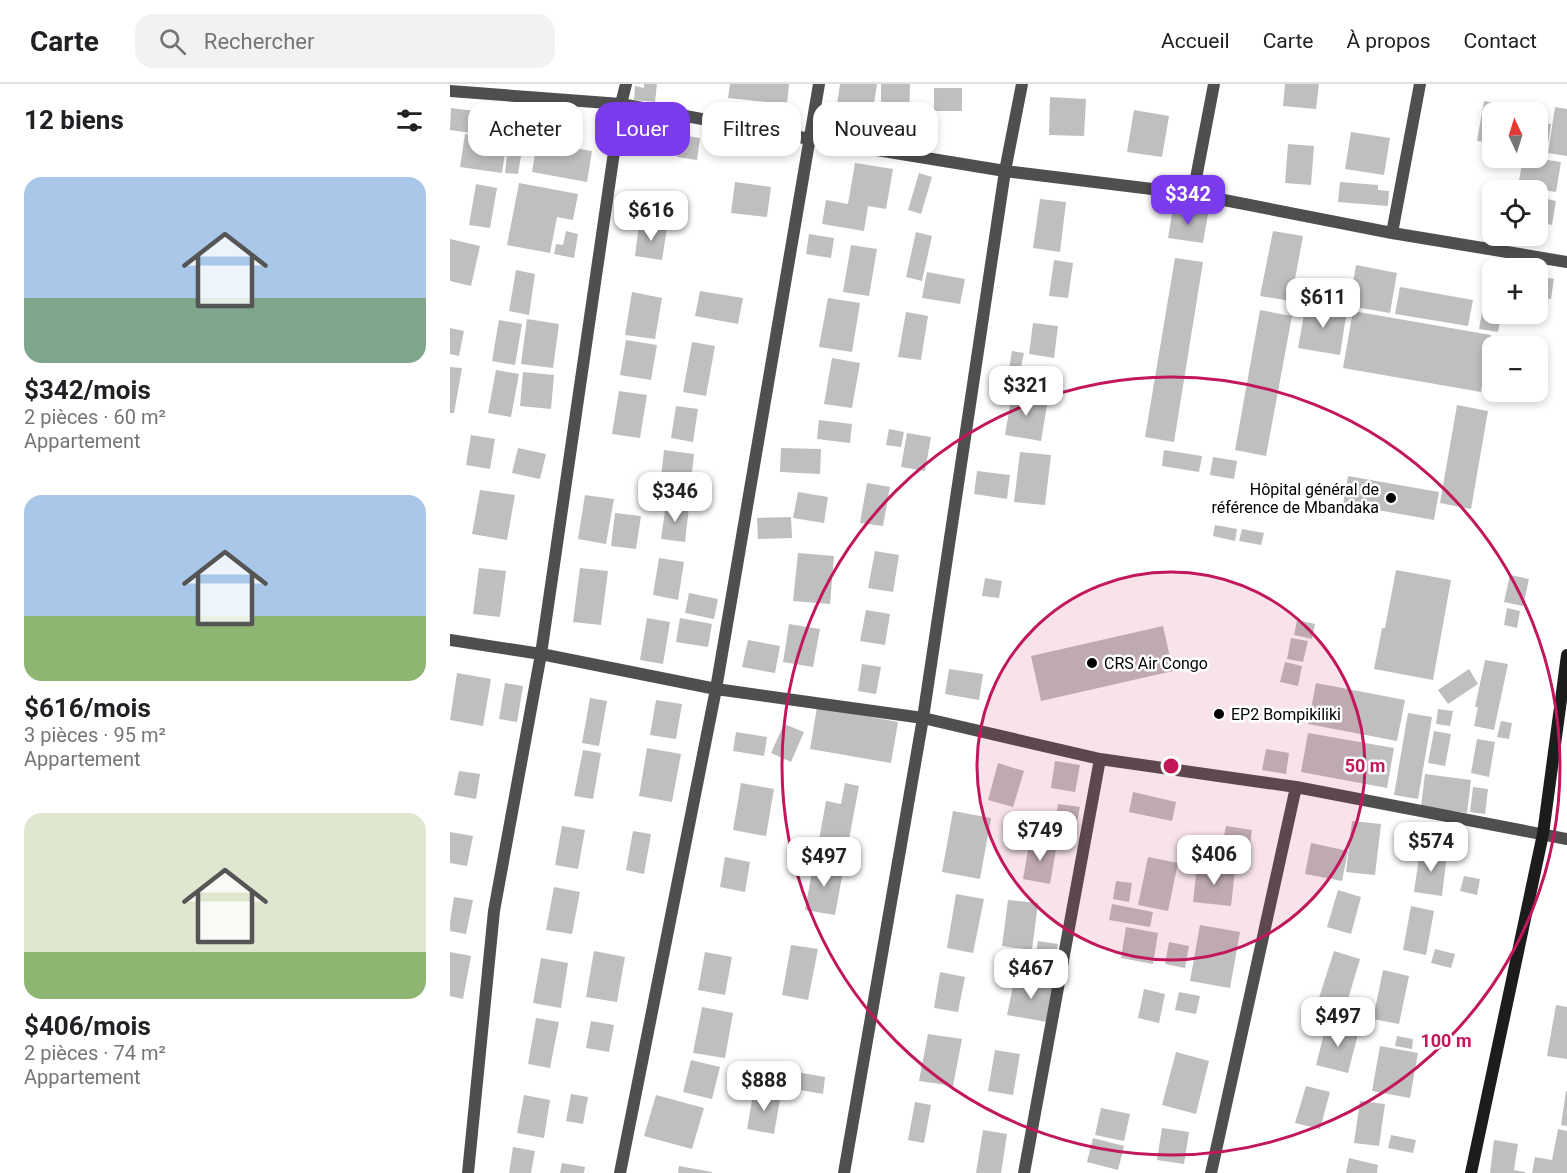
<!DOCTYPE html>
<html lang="fr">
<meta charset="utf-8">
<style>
body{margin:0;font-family:Roboto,sans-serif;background:#f2f2f2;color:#202124;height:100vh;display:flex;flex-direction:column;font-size:22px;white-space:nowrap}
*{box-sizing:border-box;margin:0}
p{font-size:20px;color:#757577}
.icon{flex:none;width:33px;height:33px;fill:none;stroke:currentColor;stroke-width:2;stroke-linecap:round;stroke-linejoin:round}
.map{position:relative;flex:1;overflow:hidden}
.details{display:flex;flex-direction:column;background:#fff;width:450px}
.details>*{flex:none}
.banner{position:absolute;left:18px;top:18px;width:570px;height:54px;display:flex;gap:12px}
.needle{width:39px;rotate:356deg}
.buttons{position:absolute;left:1032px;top:18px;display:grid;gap:12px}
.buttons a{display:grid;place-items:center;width:66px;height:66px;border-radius:12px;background:#fff;box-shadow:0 3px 9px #0003;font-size:30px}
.price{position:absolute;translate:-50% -51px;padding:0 14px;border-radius:12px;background:#fff;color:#222;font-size:20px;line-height:39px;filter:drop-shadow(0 2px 3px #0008)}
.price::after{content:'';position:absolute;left:50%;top:36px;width:18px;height:14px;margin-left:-9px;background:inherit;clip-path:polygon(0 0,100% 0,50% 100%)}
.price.active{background:#7c3aed;color:#fff}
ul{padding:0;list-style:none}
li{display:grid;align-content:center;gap:12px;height:318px;padding:0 24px}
li span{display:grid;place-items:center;height:186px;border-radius:18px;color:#555}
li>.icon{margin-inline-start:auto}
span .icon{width:108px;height:108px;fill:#fffc;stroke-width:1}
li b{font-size:26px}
h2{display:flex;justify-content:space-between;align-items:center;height:72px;padding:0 24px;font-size:26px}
.tag{padding:0 21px;border-radius:18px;background:#fff;box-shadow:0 3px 9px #0003;font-size:21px;line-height:54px}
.tag.active{background:#7c3aed;color:#fff}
header{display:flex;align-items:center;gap:36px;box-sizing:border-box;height:84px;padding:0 30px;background:#fff;border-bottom:2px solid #e0e0e0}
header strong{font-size:28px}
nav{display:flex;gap:33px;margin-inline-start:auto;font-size:21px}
.search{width:420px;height:54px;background:#f2f2f2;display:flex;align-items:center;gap:15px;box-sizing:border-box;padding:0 21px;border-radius:18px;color:#757577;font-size:22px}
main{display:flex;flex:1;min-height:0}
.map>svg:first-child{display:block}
</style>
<header>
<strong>Carte</strong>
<div class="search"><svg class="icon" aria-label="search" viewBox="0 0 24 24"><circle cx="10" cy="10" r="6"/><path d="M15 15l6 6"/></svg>Rechercher</div>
<nav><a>Accueil</a><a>Carte</a><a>À propos</a><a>Contact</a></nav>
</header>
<main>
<section class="details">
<h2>12 biens<svg class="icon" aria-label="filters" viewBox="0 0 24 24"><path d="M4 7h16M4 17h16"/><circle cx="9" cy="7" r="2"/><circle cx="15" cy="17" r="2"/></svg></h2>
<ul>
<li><span style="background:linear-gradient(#a9c7e8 65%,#7fa58c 0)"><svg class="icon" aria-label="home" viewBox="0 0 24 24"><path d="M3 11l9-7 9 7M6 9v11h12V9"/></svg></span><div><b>$342/mois</b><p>2 pièces · 60 m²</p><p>Appartement</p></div></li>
<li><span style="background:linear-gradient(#a9c7e8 65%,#8fb573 0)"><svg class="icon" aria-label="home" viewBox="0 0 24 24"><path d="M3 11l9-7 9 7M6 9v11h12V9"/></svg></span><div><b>$616/mois</b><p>3 pièces · 95 m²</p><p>Appartement</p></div></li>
<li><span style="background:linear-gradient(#dfe7d0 75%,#8fb573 0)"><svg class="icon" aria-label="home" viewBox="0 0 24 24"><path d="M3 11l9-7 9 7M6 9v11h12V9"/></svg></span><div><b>$406/mois</b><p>2 pièces · 74 m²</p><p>Appartement</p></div></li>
</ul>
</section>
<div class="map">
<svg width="1117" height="1089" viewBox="0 0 1117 1089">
<rect width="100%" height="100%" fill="#fff"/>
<path fill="#bfbfbf" d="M194,0H207L205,18L184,16L185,2L194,4Z
M280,0H339L337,20L278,14Z
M390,0H427L421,39L385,34Z
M431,0H460L459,38H431Z
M835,0H869L866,25L833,22Z
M484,4H512V27H484Z
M600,13L636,15L634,52L599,51Z
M1034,17L1061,22L1060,28H1042V59L1027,57Z
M1105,23L1117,25V72L1098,69Z
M1,24L66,32L64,55L0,46Z
M684,26L719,32L712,73L677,68Z
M1088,38L1101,40L1096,73L1088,72Z
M178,40L191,43L188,57L175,54Z
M901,48L940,54L934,91L895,85Z
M15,50L57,56L52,89L10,83Z
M231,51L250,54L247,76L227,73Z
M87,57L142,67L137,98L82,88Z
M838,60L864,62L861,101L835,99Z
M57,70L71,72L68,90L55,89Z
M1073,74H1085L1111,78L1106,108L1068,102Z
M405,79L443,85L436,125L418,122L414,147L372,140L376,116L398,120Z
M469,89L482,93L471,130L458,126Z
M285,98L321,103L317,133L281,129Z
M890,98L928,101V106L939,107L938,122L888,118Z
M69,99L128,110L123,136L107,133L100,169L57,161Z
M1043,99L1063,100V106H1042Z
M26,100L47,104L40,144L19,141Z
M1088,113L1106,117L1102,141L1088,138Z
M590,115L616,118L610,168L583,164Z
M723,124L758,130L753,159L718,154Z
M189,140L217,144L212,176L185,172Z
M116,147L128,150L124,174L104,170L106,160L113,161Z
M823,147L853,152L841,217L810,212Z
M466,148L482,152L472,197L456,193Z
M359,150L384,154L381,174L356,170Z
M0,155L30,162L21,202L0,197Z
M401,161L427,165L419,212L393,208Z
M725,174L753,178L724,358L695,353Z
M604,176L623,179L618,214L599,212Z
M906,181L947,189L940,229L899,222Z
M66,186L85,190L79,231L59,227Z
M477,188L515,195L510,220L472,214Z
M1088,192L1104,195L1101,215L1088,213Z
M950,203L1023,216L1018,242L945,230Z
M250,207L293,214L288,240L245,232Z
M182,208L212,214L205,255L175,251Z
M378,214L410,219L402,268L369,263Z
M1034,216L1042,217V230H1051L1048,248L1029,245Z
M856,219L897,226L890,271L848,264Z
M810,226L842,232L816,372L785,366Z
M903,227L1041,251L1031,308L893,284Z
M456,228L478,232L471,276L448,273Z
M77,235L109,240L103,284L71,280Z
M49,236L72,240L65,281L42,277Z
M583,239L608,242L604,274L579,270Z
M0,244L14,247L9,272L0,270Z
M176,256L207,261L201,296L170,291Z
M242,258L265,262L256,312L233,308Z
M562,267L574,269L570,287L559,285Z
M382,274L410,279L402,324L374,320Z
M0,283L12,284L4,329H0Z
M46,286L69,290L61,333L38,329Z
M554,286L577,292L574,307L550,302Z
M73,288L104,291L101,325L70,322Z
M169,307L197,311L190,354L162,350Z
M562,309L598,315L591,357L555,351Z
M1007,321L1038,327L1021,425L990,419Z
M226,322L248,325L243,358L221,354Z
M369,336L402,340L400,359L367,355Z
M439,345L454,348L451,363L436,361Z
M457,349L481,353L475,387L451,383Z
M21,351L45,355L40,385L16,381Z
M68,364L96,370L90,395L62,389Z
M331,364L371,365L370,390L330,388Z
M214,366L244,370L239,416L209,413Z
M714,366L752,372L749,388L712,382Z
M570,368L601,371L595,421L564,418Z
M763,373L787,377L784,395L760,391Z
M527,387L560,391L557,415L524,410Z
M898,392L989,408L984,436L893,420Z
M417,399L440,403L433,442L410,439Z
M30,406L65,411L57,456L22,450Z
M348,408L378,413L374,439L343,434Z
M135,411L164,415L156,460L128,455Z
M216,420L239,423L235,458L211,455Z
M165,429L191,432L186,465L161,462Z
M341,433L342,454L308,455L307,434Z
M765,441L787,445L785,457L763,452Z
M792,445L814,449L811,461L789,457Z
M425,467L449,471L443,508L418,504Z
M348,469L384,472L380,520L343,517Z
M209,474L234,478L228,516L203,511Z
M29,484L56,487L50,533L23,530Z
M130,484L158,487L151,541L123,538Z
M946,486L1001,496L983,596L924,585L932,544H935Z
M1060,491L1079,495L1073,522L1054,518Z
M535,494L552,497L549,514L532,512Z
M239,509L268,515L264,535L235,529Z
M1057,524L1070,527L1067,544L1054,541Z
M416,526L440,530L435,561L410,557Z
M197,534L220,538L213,580L190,576Z
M230,534L262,540L258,563L226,558Z
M847,536L865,540L862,555L844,551Z
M339,540L370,545L363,583L333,578Z
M713,542L723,587L591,617L581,572Z
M841,554L858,557L853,578L837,575Z
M298,556L330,562L325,589L292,583Z
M1035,576L1058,580L1044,646L1024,642L1028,623H1025Z
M835,578L852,582L848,602L830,598Z
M412,580L431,583L426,610L408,607Z
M499,585L533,590L529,616L495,610Z
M1019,585L1028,600L998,620L988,606Z
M7,589L41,595L33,642L0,636Z
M55,599L73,602L67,638L49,635Z
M866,599L955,616L947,657L858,640Z
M140,614L157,617L149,662L132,659Z
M206,616L232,620L226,655L200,651Z
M367,623L448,638L441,679L360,665Z
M988,625L1003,627L1000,642L986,640Z
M958,629L982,633L968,715L944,711Z
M1051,637L1062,639L1059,655L1047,653Z
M334,640L354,648L341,678L321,669Z
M984,647L1001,650L995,682L978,679Z
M286,648L317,653L314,672L283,667Z
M858,649L944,664L937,704L851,688Z
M1027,655L1045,658L1039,693L1021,689Z
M197,664L231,670L222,718L189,712Z
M816,665L839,669L836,690L812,686Z
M133,666L151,669L143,715L124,712Z
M605,677L630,681L625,708L601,704Z
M548,679L574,687L563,723L538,716Z
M9,687L30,690L26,715L4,711Z
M975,690L1021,696L1017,729L971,723Z
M291,699L324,705L316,752L283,746Z
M395,699L409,702L398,761L369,756L376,717L391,720Z
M1023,703L1038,705L1035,730L1020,728Z
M683,708L726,718L722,737L679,728Z
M608,720L630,723L627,739L606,736Z
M503,727L541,734L530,795L492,788Z
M902,737L931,740L925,791L896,788Z
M112,742L135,746L128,785L105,781Z
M776,742L802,746L799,767L772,762Z
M183,747L201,750L194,790L176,786Z
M0,748L23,752L17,782L0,779Z
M580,755L607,760L600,800L573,795Z
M861,759L898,767L892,797L855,790Z
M758,766L782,768L780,784L756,781Z
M970,766L997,770L992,812L964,808Z
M275,773L300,778L295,808L270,803Z
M698,773L728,779L718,827L688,821Z
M364,777L394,782L385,831L355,826Z
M747,782L785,787L781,822L743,818Z
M1014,792L1030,795L1027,811L1010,807Z
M666,797L682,799L679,818L663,815Z
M104,803L130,808L122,850L96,846Z
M888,806L911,813L901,850L877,843Z
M506,810L534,815L523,869L497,864Z
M4,813L23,816L16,850L0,847V838Z
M558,816L588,819L582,866L552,862Z
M662,820L703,828L700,843L659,836Z
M961,822L984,827L976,871L953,866Z
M750,841L790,848L780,904L740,897Z
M676,843L708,849L703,880L671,874Z
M588,857L608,860L605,878L585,875Z
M719,858L739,862L735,884L715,880Z
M341,861L368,865L358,916L332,911Z
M985,865L1005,870L1001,884L981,879Z
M144,867L175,873L167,918L136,913Z
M884,867L910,875L896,922L869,914Z
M0,868L21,872L13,915L0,912Z
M255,868L282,873L275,911L248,906Z
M91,874L118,879L111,924L83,919Z
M933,886L959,892L949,940L923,935Z
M490,888L515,893L508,928L484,924Z
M565,893L604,900L597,938L557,931Z
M694,905L715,910L709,939L688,934Z
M729,908L750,912L746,930L725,926Z
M1106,921L1117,923V975L1097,972Z
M252,923L283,929L275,974L243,969Z
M86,934L109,938L100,984L78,980Z
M141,937L164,941L159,968L136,964Z
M877,938L909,946L898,989L866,981Z
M478,950L512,955L503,1002L469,997Z
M947,952L963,955L962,965L945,962Z
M930,962L968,969L960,1014L922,1007Z
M545,966L570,970L563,1011L538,1007Z
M726,968L759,977L746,1030L712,1021Z
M241,976L270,983L262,1015L233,1008Z
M318,983L375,993L373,1010L315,1000Z
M856,1002L880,1008L870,1045L845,1039Z
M304,1005L331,1010L324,1050L297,1045Z
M1116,1007H1117V1042L1111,1041Z
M121,1010L138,1013L133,1040L116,1037Z
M74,1011L100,1016L94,1054L67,1049Z
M206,1011L254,1024L242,1065L194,1052Z
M910,1017L935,1020L929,1062L904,1059Z
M465,1018L481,1021L474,1059L458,1056Z
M651,1024L680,1030L674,1057L645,1051Z
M712,1044L739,1048L734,1080L707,1076Z
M1108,1045L1117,1047V1089H1082L1085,1073L1102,1076Z
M533,1046L557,1050L551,1089H526Z
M941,1051L966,1056L963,1069L938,1064Z
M643,1054L674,1062L668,1086L637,1078Z
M1044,1056L1068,1060L1064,1086L1075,1088V1089H1040Z
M63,1063L85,1067L81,1089H59Z
M899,1074L928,1081L927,1089H896Z
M112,1079L135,1083L134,1089H110Z
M229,1082L262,1088V1089H228Z"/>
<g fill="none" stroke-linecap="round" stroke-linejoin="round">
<path stroke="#4f4f4f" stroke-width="12" d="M0,7L171,20L360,55L555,87L743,110L942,149L1117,178
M743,110L764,0
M942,149L970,0
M0,556L91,570L266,605L473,634L650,675L846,703L1117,755
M18,1089L44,827L91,570L171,20L176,0
M170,1089L266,605L369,0
M394,1089L473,634L555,87L572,0
M574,1089L650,675
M761,1089L846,703"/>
<path stroke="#1c1c1c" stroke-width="12" d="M1021,1089L1093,750L1117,571"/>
</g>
<circle cx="721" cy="682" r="194" fill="#c2185b" fill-opacity=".12"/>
<g fill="none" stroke="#c2185b" stroke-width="3">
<circle cx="721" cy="682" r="194"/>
<circle cx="721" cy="682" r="389"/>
</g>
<g fill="#000" stroke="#fff" stroke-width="2">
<circle cx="941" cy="414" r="6"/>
<circle cx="642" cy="579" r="6"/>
<circle cx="769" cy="630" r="6"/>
</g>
<g text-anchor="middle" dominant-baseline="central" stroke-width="5" stroke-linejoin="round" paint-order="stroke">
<g font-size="16" fill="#000" stroke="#fff" text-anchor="start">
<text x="929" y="405" text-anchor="end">Hôpital général de<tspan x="929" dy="18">référence de Mbandaka</tspan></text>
<text x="654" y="579">CRS Air Congo</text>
<text x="781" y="630">EP2 Bompikiliki</text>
</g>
</g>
<circle cx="721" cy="682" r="9" fill="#c2185b" stroke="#fff" stroke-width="3"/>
<g font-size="18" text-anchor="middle" font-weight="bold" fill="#c2185b" stroke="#fff" stroke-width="5" stroke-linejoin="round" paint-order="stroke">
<text x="915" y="688">50 m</text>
<text x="996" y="963">100 m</text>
</g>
</svg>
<div class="buttons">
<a><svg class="needle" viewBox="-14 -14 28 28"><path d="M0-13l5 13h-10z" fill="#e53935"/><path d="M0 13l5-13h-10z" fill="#757577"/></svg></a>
<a><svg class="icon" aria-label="locate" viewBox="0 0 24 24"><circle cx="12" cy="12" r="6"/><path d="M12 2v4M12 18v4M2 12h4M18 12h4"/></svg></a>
<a>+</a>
<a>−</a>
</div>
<b class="price active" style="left:738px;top:142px">$342</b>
<b class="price" style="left:201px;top:158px">$616</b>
<b class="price" style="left:873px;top:245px">$611</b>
<b class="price" style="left:576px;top:333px">$321</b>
<b class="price" style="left:225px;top:439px">$346</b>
<b class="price" style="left:590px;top:778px">$749</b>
<b class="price" style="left:981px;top:789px">$574</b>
<b class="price" style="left:764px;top:802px">$406</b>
<b class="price" style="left:374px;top:804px">$497</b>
<b class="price" style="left:581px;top:916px">$467</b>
<b class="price" style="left:888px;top:964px">$497</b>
<b class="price" style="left:314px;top:1028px">$888</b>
<div class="banner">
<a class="tag">Acheter</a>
<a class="tag active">Louer</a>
<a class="tag">Filtres</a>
<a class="tag">Nouveau</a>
</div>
</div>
</main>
